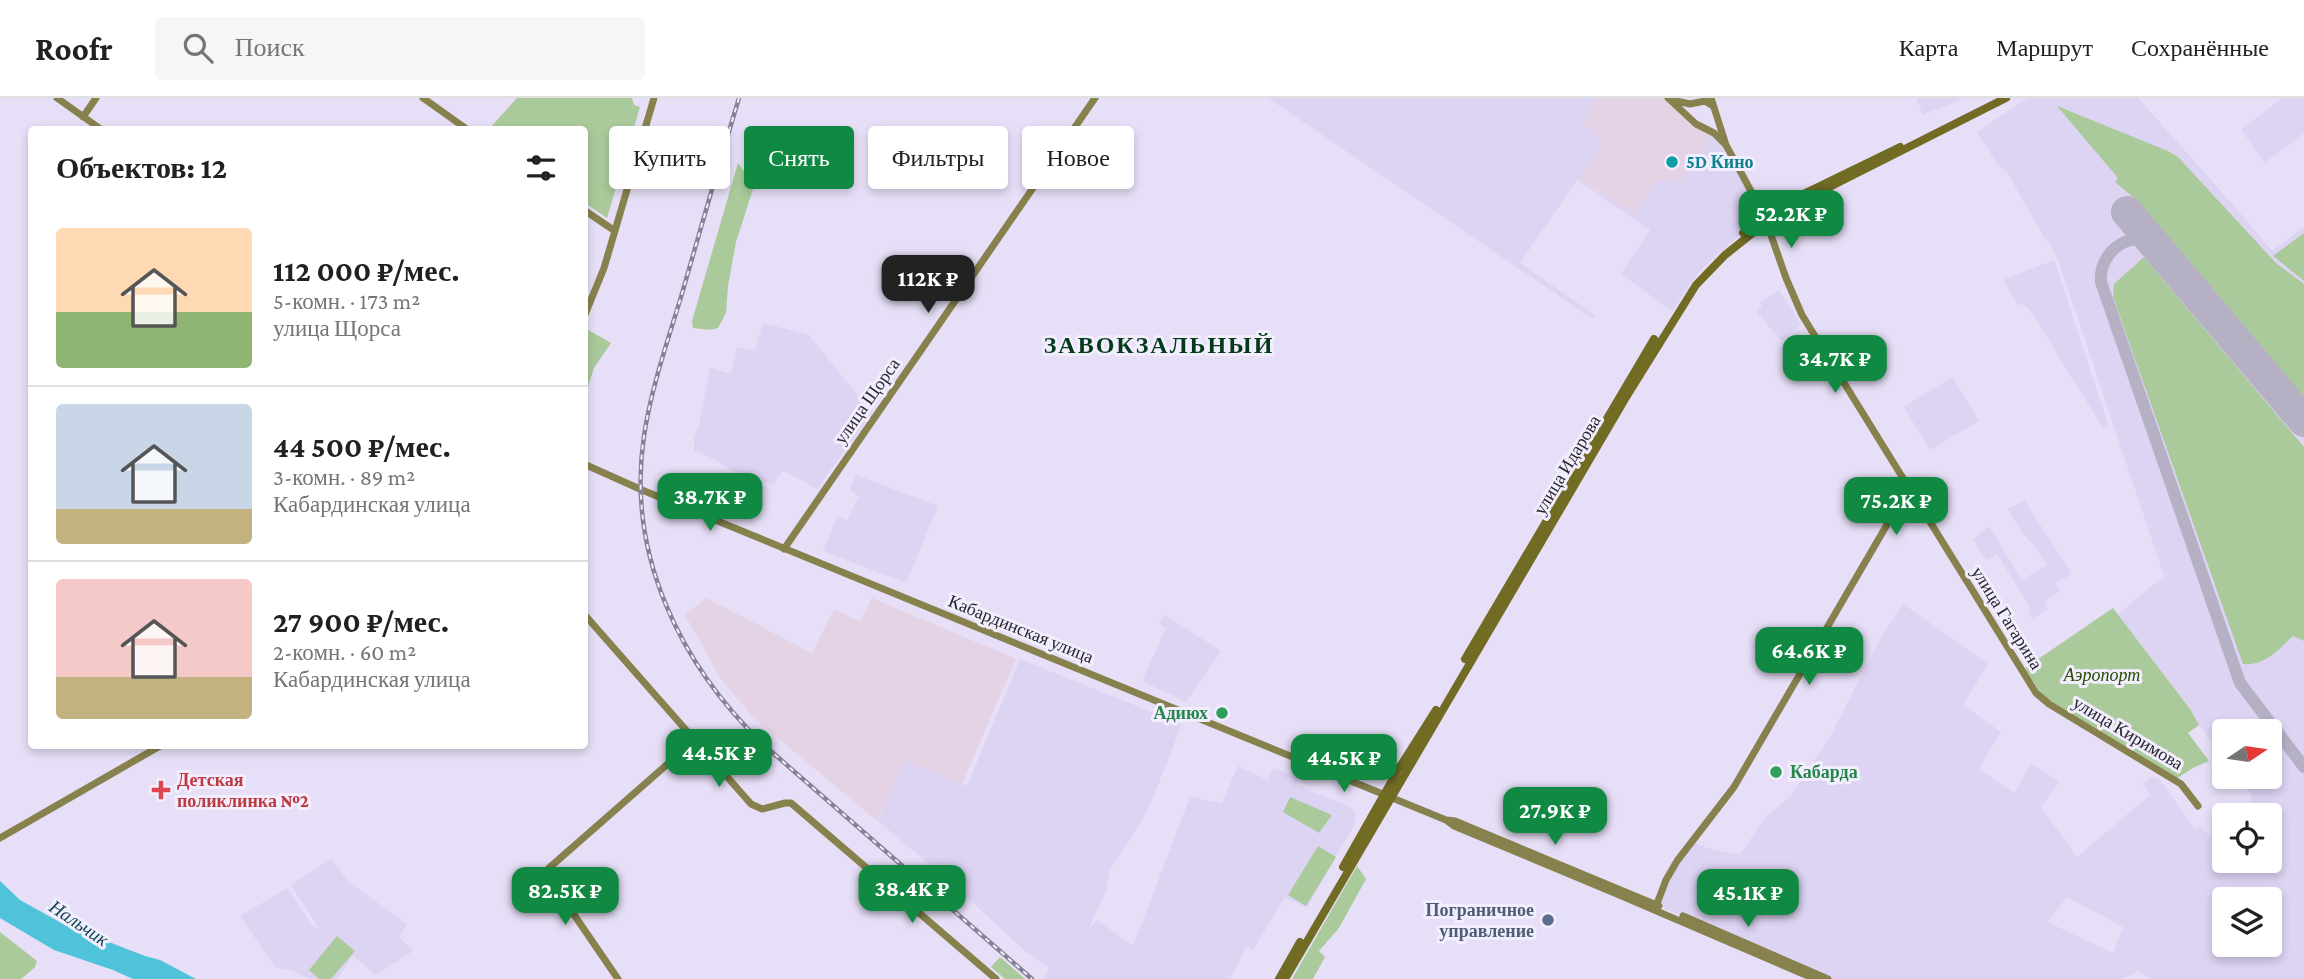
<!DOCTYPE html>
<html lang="ru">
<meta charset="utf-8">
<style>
body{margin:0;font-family:"Crimson Pro",serif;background:#f6f6f6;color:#202124;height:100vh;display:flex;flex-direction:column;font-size:26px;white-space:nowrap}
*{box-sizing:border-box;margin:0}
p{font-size:23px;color:#757577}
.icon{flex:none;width:38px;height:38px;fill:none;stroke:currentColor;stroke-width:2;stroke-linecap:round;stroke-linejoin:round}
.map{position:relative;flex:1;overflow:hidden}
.details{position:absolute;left:28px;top:28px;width:560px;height:623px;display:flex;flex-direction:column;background:#fff;border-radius:7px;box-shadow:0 4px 10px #0003}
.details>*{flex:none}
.hud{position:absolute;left:609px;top:28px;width:665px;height:63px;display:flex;gap:14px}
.needle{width:46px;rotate:77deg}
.tools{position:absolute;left:2212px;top:621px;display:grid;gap:14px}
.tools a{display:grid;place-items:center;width:70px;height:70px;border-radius:7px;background:#fff;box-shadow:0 4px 10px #0003;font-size:35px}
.price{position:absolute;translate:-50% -60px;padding:0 16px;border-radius:14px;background:#108943;color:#fff;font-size:23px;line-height:46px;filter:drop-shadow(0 2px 4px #0008)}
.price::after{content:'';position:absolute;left:50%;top:42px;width:21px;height:16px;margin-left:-10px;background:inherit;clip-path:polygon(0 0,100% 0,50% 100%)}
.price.on{background:#222;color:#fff}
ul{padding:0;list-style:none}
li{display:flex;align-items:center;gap:21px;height:175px;padding:0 28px}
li+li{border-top:2px solid #e0e0e0}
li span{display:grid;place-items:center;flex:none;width:196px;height:140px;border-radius:7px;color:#555}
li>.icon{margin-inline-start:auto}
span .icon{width:84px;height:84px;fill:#fffc;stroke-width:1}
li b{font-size:30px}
h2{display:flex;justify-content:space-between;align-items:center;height:84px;padding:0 28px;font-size:30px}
.tag{padding:0 24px;border-radius:7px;background:#fff;box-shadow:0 4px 10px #0003;font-size:24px;line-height:63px}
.tag.on{background:#108943;color:#fff}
header{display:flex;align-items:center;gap:42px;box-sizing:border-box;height:98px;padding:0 35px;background:#fff;border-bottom:2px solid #e0e0e0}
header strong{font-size:33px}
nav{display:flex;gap:38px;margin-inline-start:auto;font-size:24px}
.search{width:490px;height:63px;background:#f6f6f6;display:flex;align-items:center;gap:18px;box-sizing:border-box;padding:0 24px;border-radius:7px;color:#757577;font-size:26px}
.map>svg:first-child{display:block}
</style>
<header>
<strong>Roofr</strong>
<div class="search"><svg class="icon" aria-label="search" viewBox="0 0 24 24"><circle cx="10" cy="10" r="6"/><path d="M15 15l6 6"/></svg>Поиск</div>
<nav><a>Карта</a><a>Маршрут</a><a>Сохранённые</a></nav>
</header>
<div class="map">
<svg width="2304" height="881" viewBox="0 0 2304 881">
<rect width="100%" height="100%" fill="#e6dff7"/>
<path fill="#e4d3e4" d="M1596,0H1668L1677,9L1713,34L1681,85L1658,82L1634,117L1579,80L1602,47L1583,27Z
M706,500L812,555L834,511L860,524L872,500L1016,561L962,686L905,663L877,723L754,620L721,581L685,517Z"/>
<path fill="#ddd3f3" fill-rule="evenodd" d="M1268,0H1596L1583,27L1592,31L1602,47L1579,81L1634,117L1658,82L1681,84L1713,34L1718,38L1764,117L1714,159L1695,179L1672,213L1621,176L1650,132L1577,82L1520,165L1595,217L1593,221Z
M1916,0H1964L1923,17Z
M2028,0H2138L2236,110L2272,153L2304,129V881H2151L2138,873L2123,881H1828L1656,807L1660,796L1692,743L1707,750L1740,757L1765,719L1791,698L1830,639L1880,541L1903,506L1988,566L1963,607L2001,634L1979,671L2014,695L2031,665L2059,684L2041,709L2077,759L2150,697L2143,686L2151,679L2159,681L2195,731L2200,728L2209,738L2214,735L2224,748V763H2270V718L2253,717L2246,708L2253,699L2238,679H2270V634H2224V660L2199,627L2190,611L2118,516L2164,478L2060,167L2049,143H2046L2007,74L1998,67L1977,34ZM2067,799L2123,829L2113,855L2047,824ZM2224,802H2270V847H2224Z
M2283,0H2304V35L2264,65L2241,31Z
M2054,162L2108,326L2103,330L2030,212L2023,207L2017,206L2003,182Z
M1779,192L1801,226L1781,243L1757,214L1762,208L1760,204Z
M763,225L809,237L872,315L817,391L783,372L773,387L730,371L702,355L694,353V339L699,327L710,270L731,276L737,249L755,253Z
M1952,279L1979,323L1930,352L1904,309Z
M856,377L938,408L906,485L823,453L838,418L847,422L859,398L850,392Z
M2024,402L2072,476L2056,485L2060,493L2044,504L2048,511L2032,521L2028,514L2031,511L1997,456L1986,462L1973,441L1989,428L2022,482L2047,467L2036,450L2021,433L2008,411Z
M1165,517L1221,553L1186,604L1142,583L1166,530L1159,525Z
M1020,561L1181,626L1171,655L1147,714L1110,772L1106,793L1088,832L1097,822L1130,846H1134L1190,699L1222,705L1238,668L1268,682L1273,670L1293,677L1299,679L1296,687L1348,708L1354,712L1356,721L1354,727L1307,810L1285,799L1253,852L1246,849L1230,881H1045L1043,879L1050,871L1026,854L946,780L878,723L905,663L967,688Z
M331,761L349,784L407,826L399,839L413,853L376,877L353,858L337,881H309L293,873L275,869L240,818L288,790L312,827L320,832L291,787Z"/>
<path fill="#abca9b" d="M517,0H632L634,7L640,9L607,120L585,105L584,32L489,31Z
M2057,8L2168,53L2178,59L2276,165L2304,186V299L2139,104L2115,84L2118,80Z
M738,65L744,73L752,71L753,91L736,144L728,188L726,215L718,230L710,232L693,230L692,223Z
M2304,135V183L2273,158Z
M2144,159L2304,349V543L2293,538C2278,552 2265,568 2243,566L2113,199L2114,186Z
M585,230L611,245L594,270L585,298Z
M2113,510L2190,611L2199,627L2188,635L2209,663L2193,670L2179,679L2177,680L2047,601L2040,594L2025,570Z
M1290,699L1332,717L1319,735L1283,714Z
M1318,748L1336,759L1306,808L1288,797Z
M1357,768L1366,781L1339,830L1319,853L1325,859L1313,881H1292Z
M0,834L37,863L35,869L21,881H0Z
M337,838L355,853L331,881H319L309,872Z
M1000,859L1025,881H1005L991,869Z"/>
<path fill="#4ec3da" d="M0,783L20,802L65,827L145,858L160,862L196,881H133L113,872L54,852L0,820Z"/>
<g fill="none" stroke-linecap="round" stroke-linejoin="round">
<path stroke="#b6b0c5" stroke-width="12" d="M2159,152C2135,126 2098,153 2101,184L2240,585L2304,669"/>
<path stroke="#b6b0c5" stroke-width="32" d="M2127,114L2304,323"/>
<path stroke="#87824d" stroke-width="7" d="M57,0L102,32
M423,0L468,32
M1668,0L1696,26L1714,35L1725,46
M1711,0L1726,47L1764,117L1786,180L1802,217L2036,595L2049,606L2181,686L2198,708
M1672,2L1690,6L1705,3L1713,8
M83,19L96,0
M584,112L615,133
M584,219L604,170L654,0
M584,366L642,392L1446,722L1454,728L1617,796L1815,881
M784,451L1095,0
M584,516L751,706L762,711L785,705H791L996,881
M1447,722L1455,723L1659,808
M0,740L160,648
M1655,811L1666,782L1677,763L1734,689L1909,389
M1683,818L1828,881
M618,881L551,783L549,770L695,642"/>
<path stroke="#726b24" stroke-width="8" d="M1743,135L1775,110L1900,49
M1465,561L1654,241
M1343,769L1398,672L1436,612
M1279,881L1300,844
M1285,881L1625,301L1696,187L1725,157L1778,115L2006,0"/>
<defs>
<path id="rail" d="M739,0C719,66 700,133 681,199C667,245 651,291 644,338C626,457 681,568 765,648L1032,881"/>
</defs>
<use href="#rail" stroke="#878293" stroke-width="4.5"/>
<use href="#rail" stroke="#f2eefd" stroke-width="2" stroke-dasharray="5" stroke-linecap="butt"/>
</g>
<circle fill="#0f9aa8" stroke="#f2eefd" stroke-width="2.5" cx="1672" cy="64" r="7"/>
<g fill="#2e9e5b" stroke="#f2eefd" stroke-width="2.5">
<circle cx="1222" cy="615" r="7"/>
<circle cx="1776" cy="674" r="7"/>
</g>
<path fill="#e0444e" stroke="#f2eefd" stroke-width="2.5" d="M157.5 681.5h7v7h7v7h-7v7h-7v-7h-7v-7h7z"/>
<circle fill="#5c6f8a" stroke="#f2eefd" stroke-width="2.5" cx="1548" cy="822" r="7"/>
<g text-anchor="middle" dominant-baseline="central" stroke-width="6" stroke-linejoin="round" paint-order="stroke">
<g font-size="18" font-weight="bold" fill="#0d838f" stroke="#f2eefd" text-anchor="start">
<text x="1686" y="64">5D Кино</text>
</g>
<g font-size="18" fill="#28252e" stroke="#f2eefd">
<text transform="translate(867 303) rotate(-55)">улица Щорса</text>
<text transform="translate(1567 367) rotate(-59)">улица Идарова</text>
<text transform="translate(2007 520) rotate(58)">улица Гагарина</text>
<text transform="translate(1021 531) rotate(22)">Кабардинская улица</text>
<text transform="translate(2128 635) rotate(31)">улица Киримова</text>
</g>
<g font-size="18" font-style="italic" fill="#264e00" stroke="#f2eefd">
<text x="2102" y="577">Аэропорт</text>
</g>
<g font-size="18" font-weight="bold" fill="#27864d" stroke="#f2eefd" text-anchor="end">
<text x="1208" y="615">Адиюх</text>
<text x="1790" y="674" text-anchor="start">Кабарда</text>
</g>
<g font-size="18" font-weight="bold" fill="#be3a42" stroke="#f2eefd" text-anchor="start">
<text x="177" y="682">Детская<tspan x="177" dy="21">поликлинка №2</tspan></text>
</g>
<g font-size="18" font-weight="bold" fill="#4e5e75" stroke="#f2eefd" text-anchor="end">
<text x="1534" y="812">Пограничное<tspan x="1534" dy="21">управление</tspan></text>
</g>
<g font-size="19" font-style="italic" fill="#134751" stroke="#f2eefd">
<text transform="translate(79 825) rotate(34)">Нальчик</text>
</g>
<g font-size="24" font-weight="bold" letter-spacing="2" fill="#033a19" stroke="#f2eefd">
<text x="1159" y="246">ЗАВОКЗАЛЬНЫЙ</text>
</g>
</g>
</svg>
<div class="tools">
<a><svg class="needle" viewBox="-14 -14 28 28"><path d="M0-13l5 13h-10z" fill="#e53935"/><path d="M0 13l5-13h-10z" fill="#757577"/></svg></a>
<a><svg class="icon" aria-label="locate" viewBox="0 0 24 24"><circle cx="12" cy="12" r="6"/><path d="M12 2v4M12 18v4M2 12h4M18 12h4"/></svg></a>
<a><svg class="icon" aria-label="layers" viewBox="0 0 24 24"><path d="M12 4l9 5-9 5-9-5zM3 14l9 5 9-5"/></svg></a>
</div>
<b class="price" style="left:1791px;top:152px">52.2K ₽</b>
<b class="price on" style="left:928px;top:217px">112K ₽</b>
<b class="price" style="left:1835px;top:297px">34.7K ₽</b>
<b class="price" style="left:710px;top:435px">38.7K ₽</b>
<b class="price" style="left:1896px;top:439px">75.2K ₽</b>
<b class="price" style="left:1809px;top:589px">64.6K ₽</b>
<b class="price" style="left:719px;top:691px">44.5K ₽</b>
<b class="price" style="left:1344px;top:696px">44.5K ₽</b>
<b class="price" style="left:1555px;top:749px">27.9K ₽</b>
<b class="price" style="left:912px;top:827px">38.4K ₽</b>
<b class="price" style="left:565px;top:829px">82.5K ₽</b>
<b class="price" style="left:1748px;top:831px">45.1K ₽</b>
<div class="hud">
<a class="tag">Купить</a>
<a class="tag on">Снять</a>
<a class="tag">Фильтры</a>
<a class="tag">Новое</a>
</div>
<section class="details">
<h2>Объектов: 12<svg class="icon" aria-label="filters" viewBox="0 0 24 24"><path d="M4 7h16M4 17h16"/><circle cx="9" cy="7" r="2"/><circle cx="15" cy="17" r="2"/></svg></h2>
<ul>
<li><span style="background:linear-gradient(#ffd9b3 60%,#8fb573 0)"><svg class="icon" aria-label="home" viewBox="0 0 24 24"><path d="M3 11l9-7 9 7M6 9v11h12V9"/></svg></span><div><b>112 000 ₽/мес.</b><p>5-комн. · 173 m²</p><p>улица Щорса</p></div></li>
<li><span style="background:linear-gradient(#c9d6e8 75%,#c2b280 0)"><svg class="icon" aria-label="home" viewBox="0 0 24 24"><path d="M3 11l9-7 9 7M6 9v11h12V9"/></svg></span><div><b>44 500 ₽/мес.</b><p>3-комн. · 89 m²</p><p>Кабардинская улица</p></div></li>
<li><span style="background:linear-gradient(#f6c9c9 70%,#c2b280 0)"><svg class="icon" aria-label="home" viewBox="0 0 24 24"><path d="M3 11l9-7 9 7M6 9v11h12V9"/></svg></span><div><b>27 900 ₽/мес.</b><p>2-комн. · 60 m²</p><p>Кабардинская улица</p></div></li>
</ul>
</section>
</div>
